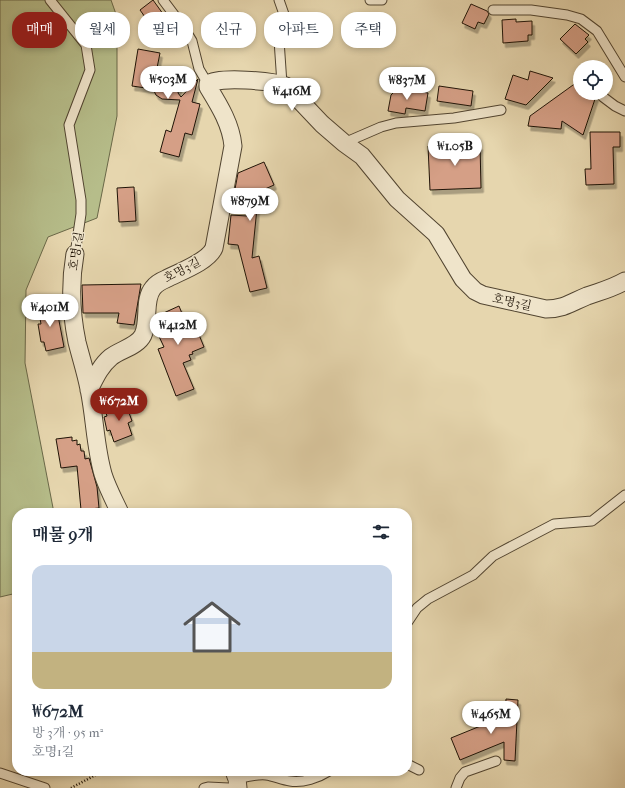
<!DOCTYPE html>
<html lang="ko">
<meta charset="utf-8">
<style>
body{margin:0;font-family:"IM FELL French Canon","Noto Serif KR",serif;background:#f6f6f7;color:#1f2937;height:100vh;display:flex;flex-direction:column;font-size:15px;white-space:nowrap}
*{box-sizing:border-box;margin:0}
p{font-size:13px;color:#747a83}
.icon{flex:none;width:22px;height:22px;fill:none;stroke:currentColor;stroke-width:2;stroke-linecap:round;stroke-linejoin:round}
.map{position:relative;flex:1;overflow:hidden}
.side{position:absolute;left:12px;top:508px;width:400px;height:268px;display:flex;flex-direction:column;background:#fff;border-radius:16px;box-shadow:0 2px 6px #0003}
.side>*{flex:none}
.guide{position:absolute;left:12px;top:12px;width:400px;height:36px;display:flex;gap:8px}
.controls{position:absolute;left:573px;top:60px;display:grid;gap:8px}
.controls a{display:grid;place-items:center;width:40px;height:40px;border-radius:50%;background:#fff;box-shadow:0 2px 6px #0003;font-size:20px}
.price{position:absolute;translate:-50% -34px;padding:0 9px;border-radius:14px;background:#fff;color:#222;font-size:13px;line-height:26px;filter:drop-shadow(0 1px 2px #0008)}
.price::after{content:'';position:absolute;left:50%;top:24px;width:12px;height:9px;margin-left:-6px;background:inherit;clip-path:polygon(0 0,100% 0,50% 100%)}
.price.current{background:#8f2418;color:#fff}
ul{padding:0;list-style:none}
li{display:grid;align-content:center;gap:8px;height:212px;padding:0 20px}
li span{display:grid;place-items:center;height:124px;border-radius:12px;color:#555}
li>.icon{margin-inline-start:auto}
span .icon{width:72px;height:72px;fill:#fffc;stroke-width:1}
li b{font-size:17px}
h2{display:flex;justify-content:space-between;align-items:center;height:48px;padding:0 20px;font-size:17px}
.chip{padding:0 14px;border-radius:16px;background:#fff;box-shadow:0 2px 6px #0003;font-size:14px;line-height:36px}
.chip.current{background:#8f2418;color:#fff}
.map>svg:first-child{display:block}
</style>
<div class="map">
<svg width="625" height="788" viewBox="0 0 625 788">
<defs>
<filter id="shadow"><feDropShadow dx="2.5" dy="4.5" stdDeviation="0" flood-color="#0004"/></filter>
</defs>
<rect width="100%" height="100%" fill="#e6d6ae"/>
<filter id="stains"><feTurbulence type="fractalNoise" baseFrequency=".005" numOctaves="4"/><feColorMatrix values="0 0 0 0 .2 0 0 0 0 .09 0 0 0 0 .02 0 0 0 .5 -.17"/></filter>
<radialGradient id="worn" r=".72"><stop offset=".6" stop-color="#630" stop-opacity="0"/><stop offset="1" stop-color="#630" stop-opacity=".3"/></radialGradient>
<path fill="#b6bd8a" stroke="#6a6848" d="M0,0H111L117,17V116L97,218L48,237L26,290L25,363L54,513H17V593L0,597Z"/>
<path fill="#d59f86" stroke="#1f1306" filter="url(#shadow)" d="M153,0L171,25L158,35L140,10Z
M471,4L487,11L489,14L484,24L478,22L475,29L462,23Z
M516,19V22L532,21V35H528V41L503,43L502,20Z
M575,24L589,35L585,39L588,42L576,54L560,39Z
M138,49L160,53L155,78L180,85L178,93L181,97L198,79L192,102L200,104L192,135L185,133L179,157L160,152L166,130L171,132L180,100L162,99L156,95L153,89L132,86Z
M530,71L553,78L526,105L505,99L513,75L528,80Z
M580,80V93H597L583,135L562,121L561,129L528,126L530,116Z
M439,86L473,91L471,106L437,101Z
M398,88L428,93L425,111L406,108L405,114L388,111L391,95Z
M590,132H620V147H613L614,184L586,185L585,169H591Z
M480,145L481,188L430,190L428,146Z
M264,162L274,185L256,193L262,205L257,208L252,258L259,256L267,288L250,292L238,245L228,244L231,215L247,216L235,189L238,173Z
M134,187L136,221L119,222L117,188Z
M141,284L134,325L117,323L119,313H83L82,285Z
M56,305L64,347L46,351L44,342H41L38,324H41L38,308Z
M179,306L183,316L190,313L204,347L192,352L193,354L189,355L191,360L183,363L194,389L176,396L158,349L164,347L155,328L157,316Z
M125,402L132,421L128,423L132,435L114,442L110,430L107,431L104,417L107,416L106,413L110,412L108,407Z
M72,437V441L77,440V445L80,444L81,451H84L85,459L89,458L97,487L99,508L81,510L77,466L61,468L56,439Z
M506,699L518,700L515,761L504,760V742L460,760L451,738L505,716Z"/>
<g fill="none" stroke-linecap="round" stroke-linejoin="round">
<defs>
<path id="lane" d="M50,0L86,45L90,70L69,125L81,200V214L75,254
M163,0L184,28L192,41L199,69L208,84
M279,0L286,20L279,40L282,84
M370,0H382
M493,10H531L567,15L581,19L597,31L625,77
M603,97L615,106L625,111
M344,143L381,127L396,123L454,118L501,110
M407,623L417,608L428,599L473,575L493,556L554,524L592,521L625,495
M407,764L419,770
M0,773L45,788
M237,779C246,777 256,774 266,775C274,776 282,780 290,781C303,783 318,778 329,771
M204,788L208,787L229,788
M456,788L460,778L465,772L496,761"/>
<path id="street" d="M75,254C70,282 71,313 77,342C81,358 86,373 89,389C95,418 95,446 103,474C107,487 114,500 120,513
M89,390C95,378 101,365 111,357C120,350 138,346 143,335C150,321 143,300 153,288C156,284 161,281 166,279C179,272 208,262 214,248L233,146C231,124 219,105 208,87V84C219,76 273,81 286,86L322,124L344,143L362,156L397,199L436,234L463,279L475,291L483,295L546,309C564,309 572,302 587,296C601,291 611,289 625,281
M234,771L237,779L238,788"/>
</defs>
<use href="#lane" stroke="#514430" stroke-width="11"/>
<use href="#street" stroke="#514430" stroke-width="19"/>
<path stroke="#1f1306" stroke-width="2.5" stroke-dasharray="1 2" stroke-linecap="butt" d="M71,788L103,771"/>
<use href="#lane" stroke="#efe4ca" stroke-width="9"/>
<use href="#street" stroke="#efe4ca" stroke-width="17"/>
</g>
<g text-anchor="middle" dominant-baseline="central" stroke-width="3" stroke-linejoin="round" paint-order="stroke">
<g font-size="12" fill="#1f1306" stroke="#efe4ca">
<text transform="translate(76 251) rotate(-81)">호명1길</text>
<text transform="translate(182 270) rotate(-28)">호명3길</text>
<text transform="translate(512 302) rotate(12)">호명3길</text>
</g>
</g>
<rect width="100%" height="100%" filter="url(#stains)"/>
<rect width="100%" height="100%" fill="url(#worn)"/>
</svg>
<div class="controls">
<a><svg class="icon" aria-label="locate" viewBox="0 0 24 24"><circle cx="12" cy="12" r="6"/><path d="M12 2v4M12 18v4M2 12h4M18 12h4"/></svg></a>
</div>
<b class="price" style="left:168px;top:100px">₩503M</b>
<b class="price" style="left:407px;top:101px">₩837M</b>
<b class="price" style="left:292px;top:112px">₩416M</b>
<b class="price" style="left:455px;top:167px">₩1.05B</b>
<b class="price" style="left:250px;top:222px">₩879M</b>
<b class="price" style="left:50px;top:328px">₩401M</b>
<b class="price" style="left:178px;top:346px">₩412M</b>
<b class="price current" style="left:119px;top:422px">₩672M</b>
<b class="price" style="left:491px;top:735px">₩465M</b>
<div class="guide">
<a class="chip current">매매</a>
<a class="chip">월세</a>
<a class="chip">필터</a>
<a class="chip">신규</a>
<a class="chip">아파트</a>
<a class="chip">주택</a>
</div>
<section class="side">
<h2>매물 9개<svg class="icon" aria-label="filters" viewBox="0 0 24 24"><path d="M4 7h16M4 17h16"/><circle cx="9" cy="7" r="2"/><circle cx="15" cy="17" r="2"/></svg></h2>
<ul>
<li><span style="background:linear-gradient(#c9d6e8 70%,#c2b280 0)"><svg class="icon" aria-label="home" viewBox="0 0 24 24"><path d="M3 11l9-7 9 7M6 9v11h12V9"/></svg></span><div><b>₩672M</b><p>방 3개 · 95 m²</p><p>호명1길</p></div></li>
</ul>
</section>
</div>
